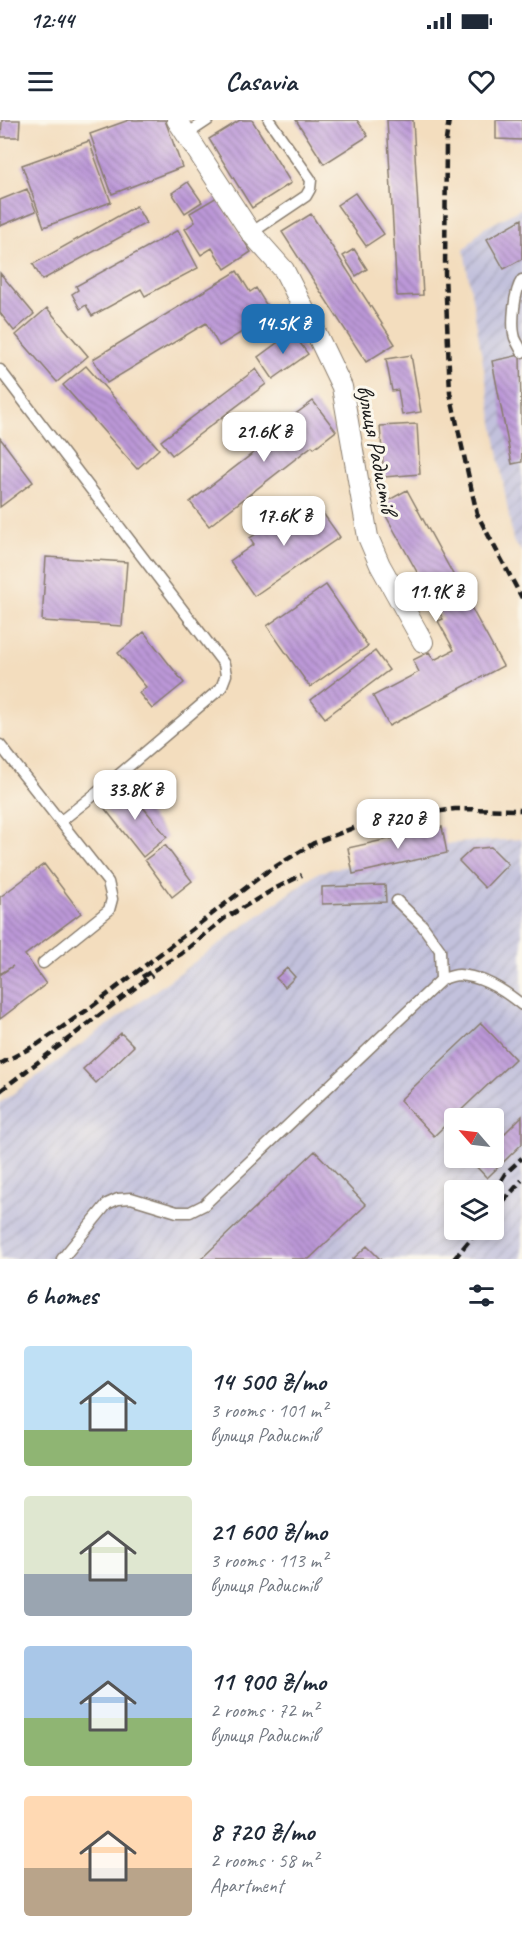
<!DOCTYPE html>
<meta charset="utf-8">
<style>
body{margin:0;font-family:Caveat,sans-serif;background:#f2f2f3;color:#1f2937;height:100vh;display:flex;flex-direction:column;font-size:22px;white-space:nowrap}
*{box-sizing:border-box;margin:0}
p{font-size:20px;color:#747a83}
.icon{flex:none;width:33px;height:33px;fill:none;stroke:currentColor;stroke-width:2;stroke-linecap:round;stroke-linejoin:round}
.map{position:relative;height:1139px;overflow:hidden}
.drawer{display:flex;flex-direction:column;background:#fff;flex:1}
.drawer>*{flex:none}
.needle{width:39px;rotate:298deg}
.buttons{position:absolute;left:444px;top:988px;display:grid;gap:12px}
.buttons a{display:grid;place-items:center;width:60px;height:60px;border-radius:6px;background:#fff;box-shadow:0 3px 9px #0003;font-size:30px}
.price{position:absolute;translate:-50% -51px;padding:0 14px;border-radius:12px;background:#fff;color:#222;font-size:20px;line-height:39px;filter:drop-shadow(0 2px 3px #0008)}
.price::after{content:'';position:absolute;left:50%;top:36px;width:18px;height:14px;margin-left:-9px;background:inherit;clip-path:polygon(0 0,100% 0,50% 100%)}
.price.active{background:#1f6fb2;color:#fff}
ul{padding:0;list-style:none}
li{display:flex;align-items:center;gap:18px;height:150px;padding:0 24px}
li span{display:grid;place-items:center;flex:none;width:168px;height:120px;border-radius:6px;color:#555}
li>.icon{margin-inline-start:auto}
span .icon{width:72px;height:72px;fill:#fffc;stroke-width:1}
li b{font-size:26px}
h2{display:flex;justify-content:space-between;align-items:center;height:72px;padding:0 24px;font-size:26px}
.status{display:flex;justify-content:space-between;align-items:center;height:42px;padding:0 30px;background:#fff;direction:ltr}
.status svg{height:16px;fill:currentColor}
header{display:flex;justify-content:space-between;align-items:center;height:78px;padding:0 24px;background:#fff;font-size:27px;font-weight:600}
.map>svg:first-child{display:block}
</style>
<div class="status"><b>12:44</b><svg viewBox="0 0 49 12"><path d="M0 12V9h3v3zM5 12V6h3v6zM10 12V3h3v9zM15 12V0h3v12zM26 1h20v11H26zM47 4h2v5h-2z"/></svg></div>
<header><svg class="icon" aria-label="menu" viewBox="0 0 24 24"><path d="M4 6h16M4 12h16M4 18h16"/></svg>Casavia<svg class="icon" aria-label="heart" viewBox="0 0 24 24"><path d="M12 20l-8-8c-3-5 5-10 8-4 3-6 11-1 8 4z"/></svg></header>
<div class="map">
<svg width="522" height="1139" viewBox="0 0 522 1139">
<defs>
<pattern id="industrial-furrows" width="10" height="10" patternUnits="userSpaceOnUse" patternTransform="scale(1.5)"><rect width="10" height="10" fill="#c2c1dc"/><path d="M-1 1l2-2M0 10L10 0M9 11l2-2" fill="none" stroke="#a6a5bc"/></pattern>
<pattern id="building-back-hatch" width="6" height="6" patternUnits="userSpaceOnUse" patternTransform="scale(1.5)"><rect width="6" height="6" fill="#bc98d8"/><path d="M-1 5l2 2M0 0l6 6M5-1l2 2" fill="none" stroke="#987bae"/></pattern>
</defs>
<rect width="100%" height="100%" fill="#fbf7ec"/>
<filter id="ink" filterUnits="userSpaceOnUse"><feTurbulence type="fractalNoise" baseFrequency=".0167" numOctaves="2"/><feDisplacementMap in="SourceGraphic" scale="12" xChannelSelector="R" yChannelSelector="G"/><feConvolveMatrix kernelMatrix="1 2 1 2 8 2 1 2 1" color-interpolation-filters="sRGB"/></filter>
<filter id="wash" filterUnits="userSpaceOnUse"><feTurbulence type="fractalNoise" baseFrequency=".008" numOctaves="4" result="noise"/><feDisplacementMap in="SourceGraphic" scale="24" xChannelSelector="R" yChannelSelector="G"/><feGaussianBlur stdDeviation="1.35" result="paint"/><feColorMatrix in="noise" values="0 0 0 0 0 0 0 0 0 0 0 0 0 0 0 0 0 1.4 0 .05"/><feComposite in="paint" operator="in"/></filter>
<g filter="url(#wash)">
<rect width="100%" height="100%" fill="#f3ddbe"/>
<path fill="url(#industrial-furrows)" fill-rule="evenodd" d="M522,88V432L513,421L464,130L481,110Z
M522,719V1139H0V983L319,752L453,723ZM454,999H494V1038H454ZM454,1071H494V1110H454Z"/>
<g id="blocks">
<path fill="url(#building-back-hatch)" d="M2,0H20L19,17H1Z
M129,0H165L182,47L112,74L90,14Z
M240,0H252L291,63L252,88L209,19Z
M296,0H357L368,16L324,44Z
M387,0H413L423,175L397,176Z
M496,0H522V20L496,19Z
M89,21L111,82L44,107L22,45Z
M188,62L202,82L185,93L172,73Z
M27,69L36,91L0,106V80Z
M355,73L384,114L366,126L337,85Z
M217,77L251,132L225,149L212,128L201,135L185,109L195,102L190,93Z
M136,86L146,103L42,160L33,144Z
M311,94L395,224L366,242L282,112Z
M522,99V139L504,149L487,119Z
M178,110L198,148L145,176L141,169L92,196L86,185L80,189L72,174L78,170L76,166Z
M354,129L367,149L356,156L343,136Z
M237,151L250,172L256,168L272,194L219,226L206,203L107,263L93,239Z
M0,153L34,194L14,211L0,193Z
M47,188L88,236L57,262L16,215Z
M292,212L308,234L273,259L258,237Z
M411,235L421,292L402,295L398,270L392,271L386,239Z
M520,235L522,342L512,344L492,241Z
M86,246L159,329L137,349L63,265Z
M256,249L266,264L172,335L161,321Z
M313,281L336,311L314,328L312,326L209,406L190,382L292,303L289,299Z
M417,304L420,354L384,357L380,306Z
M0,318L33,362L0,387Z
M407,370L503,546L389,606L373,576L419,552L413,540L429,532L434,540L454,530L438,501L443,499L380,385Z
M315,382L340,417L254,476L230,441L254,424L250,418L300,384L304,390Z
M46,437L127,442L122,506L42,501Z
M326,465L368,526L310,567L267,506Z
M144,512L184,563L152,589L139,573L146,567L118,533Z
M375,531L389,550L325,598L311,580Z
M126,666L167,717L143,737L102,685Z
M442,707L447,733L353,754L348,728Z
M165,725L192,761L172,777L145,740Z
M491,727L508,744L485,768L459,741L472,729Z
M44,744L81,793L25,835L46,864L0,899V855L13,846L0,854V777Z
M385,765L386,782L322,784V767Z
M287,848L295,857L285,867L276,858Z
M481,903L515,939L434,1016L400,980Z
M121,913L134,926L96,963L83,949Z
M522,996V1024L487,1058L473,1043L479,1038H494V1024Z
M315,1031L366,1085L309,1139H201Z
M367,1126L380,1139H353Z"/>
</g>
</g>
<g filter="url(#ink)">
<use href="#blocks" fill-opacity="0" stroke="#887c6d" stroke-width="1.5"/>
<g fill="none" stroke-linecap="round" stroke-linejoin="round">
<defs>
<path id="lane" d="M187,14L208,0
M251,113L306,76L310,69L311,60L269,0
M522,160C514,171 511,205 515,218C517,223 520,227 522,232
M0,250L224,544L226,555L221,568L108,664L61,701
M0,625L108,762L112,779L109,790L43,843
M397,781L422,805L440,830L441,860
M62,1139L107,1084L118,1079L131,1078L177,1092H190L204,1085L441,860C446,858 453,855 459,855C483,856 505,871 522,885"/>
<path id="street" d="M177,0L251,113L284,150L320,221L342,267L368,417L380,445L423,522"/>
</defs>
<use href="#lane" stroke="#887c6d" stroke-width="13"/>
<use href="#street" stroke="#887c6d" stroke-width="22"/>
<use href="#lane" stroke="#fff" stroke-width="10"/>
<use href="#street" stroke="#fff" stroke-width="20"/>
<path stroke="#1c1c1c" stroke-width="4.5" stroke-dasharray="9 4.5" stroke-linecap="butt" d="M449,0L446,20L445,153L450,273L477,394L522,478
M142,857L181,834L225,798L276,768L302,755
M0,944L38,924L90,888L265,753L314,723L369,702L455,689L522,690
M0,971L152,855
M494,1072L505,1054L522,1038
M494,1092L522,1060
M454,1139L478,1110"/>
</g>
</g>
<g text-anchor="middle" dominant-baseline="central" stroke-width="6" stroke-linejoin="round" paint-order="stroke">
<g font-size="24" fill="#1c1c1c" stroke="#fbf7ec">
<text transform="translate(377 329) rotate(79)">вулиця Радистів</text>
</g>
</g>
</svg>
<div class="buttons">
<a><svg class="needle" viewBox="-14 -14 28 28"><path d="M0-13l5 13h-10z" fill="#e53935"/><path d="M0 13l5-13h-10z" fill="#747a83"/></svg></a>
<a><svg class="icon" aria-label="layers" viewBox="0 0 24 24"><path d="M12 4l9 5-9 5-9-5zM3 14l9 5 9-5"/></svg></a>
</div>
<b class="price active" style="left:283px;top:235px">14.5K ₴</b>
<b class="price" style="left:264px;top:343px">21.6K ₴</b>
<b class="price" style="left:284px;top:427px">17.6K ₴</b>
<b class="price" style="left:436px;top:503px">11.9K ₴</b>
<b class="price" style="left:135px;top:701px">33.8K ₴</b>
<b class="price" style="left:398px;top:730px">8 720 ₴</b>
</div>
<section class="drawer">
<h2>6 homes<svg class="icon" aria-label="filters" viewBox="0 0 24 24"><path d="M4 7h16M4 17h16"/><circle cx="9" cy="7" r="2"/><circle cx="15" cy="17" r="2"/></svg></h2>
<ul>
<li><span style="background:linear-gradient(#bfe0f5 70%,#8fb573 0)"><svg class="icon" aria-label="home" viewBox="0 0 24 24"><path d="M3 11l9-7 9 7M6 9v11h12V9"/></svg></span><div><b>14 500 ₴/mo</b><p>3 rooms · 101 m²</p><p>вулиця Радистів</p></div></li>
<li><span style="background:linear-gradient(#dfe7d0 65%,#9aa5b1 0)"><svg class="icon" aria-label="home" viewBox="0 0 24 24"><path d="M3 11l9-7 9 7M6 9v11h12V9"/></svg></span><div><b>21 600 ₴/mo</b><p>3 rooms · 113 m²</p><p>вулиця Радистів</p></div></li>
<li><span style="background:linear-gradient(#a9c7e8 60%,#8fb573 0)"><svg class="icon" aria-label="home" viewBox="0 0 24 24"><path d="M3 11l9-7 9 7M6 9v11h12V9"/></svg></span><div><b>11 900 ₴/mo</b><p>2 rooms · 72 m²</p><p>вулиця Радистів</p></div></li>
<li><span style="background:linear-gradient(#ffd9b3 60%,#b9a48a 0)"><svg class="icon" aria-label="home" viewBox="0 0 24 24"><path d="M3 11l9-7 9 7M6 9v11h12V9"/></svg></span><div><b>8 720 ₴/mo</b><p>2 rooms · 58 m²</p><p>Apartment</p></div></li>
</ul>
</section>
